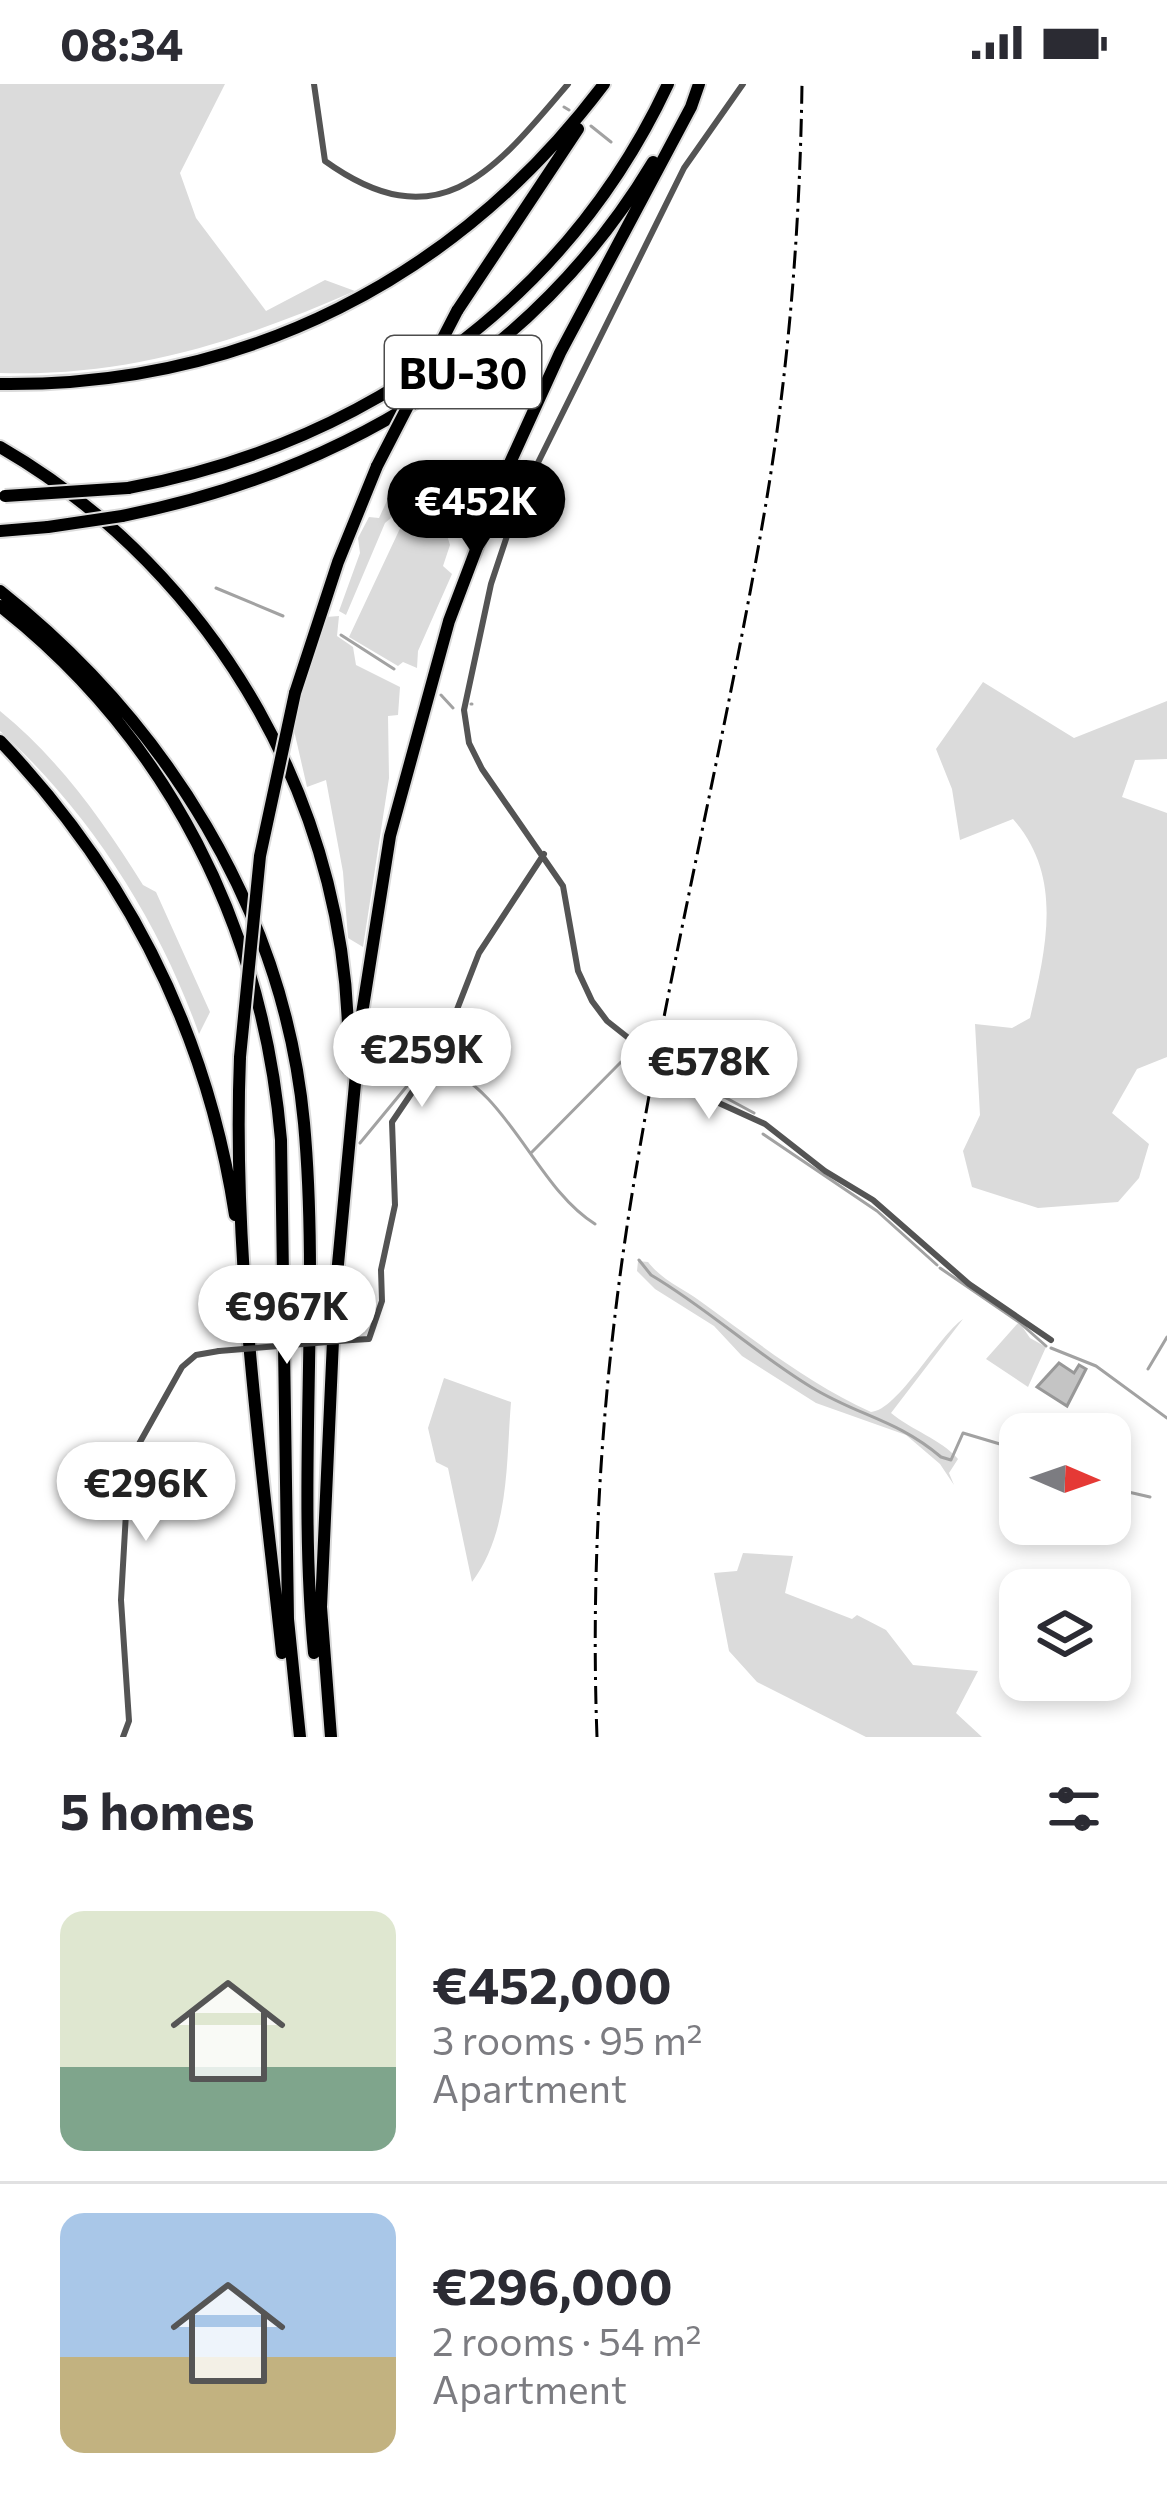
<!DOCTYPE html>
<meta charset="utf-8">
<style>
body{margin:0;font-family:Commissioner,sans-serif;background:#f2f2f3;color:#2b2b33;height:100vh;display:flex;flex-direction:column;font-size:45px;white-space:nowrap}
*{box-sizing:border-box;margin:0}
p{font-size:39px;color:#7c7c81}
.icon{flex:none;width:66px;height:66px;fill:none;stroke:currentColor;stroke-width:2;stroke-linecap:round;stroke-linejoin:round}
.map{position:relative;height:1653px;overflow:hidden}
.drawer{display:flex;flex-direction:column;background:#fff;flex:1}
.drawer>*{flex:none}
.needle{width:78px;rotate:92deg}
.fabs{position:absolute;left:999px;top:1329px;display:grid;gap:24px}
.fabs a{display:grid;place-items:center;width:132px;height:132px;border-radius:24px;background:#fff;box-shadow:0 6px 18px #0003;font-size:60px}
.price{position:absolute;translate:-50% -102px;padding:0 27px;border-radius:42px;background:#fff;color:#222;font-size:39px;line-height:78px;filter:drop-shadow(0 3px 6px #0008)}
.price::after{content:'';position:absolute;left:50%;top:72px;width:36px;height:27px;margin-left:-18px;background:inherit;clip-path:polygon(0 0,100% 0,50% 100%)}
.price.selected{background:#000;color:#fff}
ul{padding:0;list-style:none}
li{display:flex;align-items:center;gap:36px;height:300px;padding:0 60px}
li+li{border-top:3px solid #e1e1e2}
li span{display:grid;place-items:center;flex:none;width:336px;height:240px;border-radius:24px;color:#555}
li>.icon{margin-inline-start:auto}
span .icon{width:144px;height:144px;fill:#fffc;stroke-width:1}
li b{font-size:51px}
h2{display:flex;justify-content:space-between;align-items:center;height:144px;padding:0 60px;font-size:51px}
.status{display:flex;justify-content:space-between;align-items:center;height:84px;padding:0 60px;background:#fff;direction:ltr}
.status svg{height:33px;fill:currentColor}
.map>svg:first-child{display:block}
</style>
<div class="status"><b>08:34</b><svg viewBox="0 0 49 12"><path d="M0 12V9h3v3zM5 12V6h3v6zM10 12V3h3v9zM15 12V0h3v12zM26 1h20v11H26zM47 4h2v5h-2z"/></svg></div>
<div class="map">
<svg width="1167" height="1653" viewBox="0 0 1167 1653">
<rect width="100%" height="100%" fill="#fff"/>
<path fill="#dbdbdb" d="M0,0H225L180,89L196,134L266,227L325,196L355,207C238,258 128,293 0,289Z
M416,391L426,418L437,424L432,439L446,448L450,461L443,482L452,490L418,567L417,584L403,578L398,582L349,553L404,436L397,429L385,439L346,531L339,527L360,469L358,454L369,433L379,434L397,395Z
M339,532L337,552L353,563L356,581L400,603L398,631L388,632L389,694L363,863L348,854L343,788L326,696L307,703L293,642L326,533Z
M983,598L1074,654L1167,617V675L1135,676L1122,713L1167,729V973L1137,985L1112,1029L1149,1060L1139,1094L1118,1118L1038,1124L972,1103L963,1067L980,1031L975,940L1012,944L1030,934C1046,864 1064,793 1013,735L960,756L952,705L936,665Z
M0,627C60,676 103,737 143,801L156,808L210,928L199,950C159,837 89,727 0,647Z
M638,1177L648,1178C663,1197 681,1203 700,1217C756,1257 807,1299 871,1328C898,1326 938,1252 963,1235L891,1329C911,1346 941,1355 958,1375L949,1389L954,1401L940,1380L906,1351L816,1319L742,1272L714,1242L655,1205L637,1187Z
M1019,1238L1030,1254L1046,1263L1028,1303L986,1275Z
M444,1294L511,1318C506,1378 510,1447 472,1498L448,1384L436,1378L428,1344Z
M743,1469L793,1472L785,1509L852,1535L857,1531L886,1546L913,1581L978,1587L956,1629L982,1653H866L757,1598L729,1567L714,1489L737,1487Z"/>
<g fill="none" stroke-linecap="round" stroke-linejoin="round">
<path stroke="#a2a2a2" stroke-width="3" d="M564,23L569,26
M591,42L611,58
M216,504L283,532
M341,551L394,585
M441,611L453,624
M471,620H472
M670,961L690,968L686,984L704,1002L754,1029
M624,975L640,957
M436,980C508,1003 535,1103 595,1140
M763,1050L877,1127L937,1181
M360,1059L426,979
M531,1069L621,978
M639,1176L651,1191C707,1224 755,1269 811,1303C858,1332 896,1335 941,1373L951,1376L963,1349L1020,1366
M940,1184L1019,1238L1046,1262
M1051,1264L1096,1282L1167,1334
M1148,1285L1167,1253
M1110,1398L1124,1407L1150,1413"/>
</g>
<path fill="#c4c4c4" stroke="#989898" stroke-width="3" d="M1059,1279L1074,1289L1079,1281L1086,1285L1067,1322L1037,1303Z"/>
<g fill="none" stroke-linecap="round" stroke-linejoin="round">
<defs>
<path id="highway" d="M457,227L578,45
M0,300C245,303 457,195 604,0
M0,363C217,488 356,732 348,984
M128,404C363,360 565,220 668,0
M122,432C342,388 536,273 653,78
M0,447L48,443
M0,507C165,638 284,826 304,1039C320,1215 297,1393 314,1569
M0,522C169,655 263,844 281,1056L288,1535L300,1653
M295,609L338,478L377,382
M0,657C127,790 207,949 235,1131
M240,973C232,1171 261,1372 282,1569
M331,1653L321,1523L335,1212L361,936L390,752L449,537L504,392L560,269L691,23L699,0"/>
</defs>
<use href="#highway" stroke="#dbdbdb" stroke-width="16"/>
<path stroke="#545454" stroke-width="6" d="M314,0L325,77C439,159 495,86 568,0
M631,956L607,937L592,917L578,887L563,802L482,685L469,659L464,626L491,500L518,419L684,84L743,0
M678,994L699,1010L765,1040L825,1087L873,1116L969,1200L1051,1256
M352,1256L369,1255L382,1217L381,1186L395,1121L392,1038L442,964L479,869L544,770
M123,1653L129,1637L121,1516L128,1394L135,1367L182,1283L196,1271L219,1267"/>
<use href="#highway" stroke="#000" stroke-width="12"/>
<path stroke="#000" stroke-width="3" stroke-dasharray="18 6 3 6" stroke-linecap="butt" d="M597,1653C590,1466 604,1277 635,1092C672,869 727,648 765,425C789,285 800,142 802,0"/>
<defs>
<path id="highway-bridge" d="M377,382L457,227
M5,412L128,404
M48,443L122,432
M240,973L260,772L295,609"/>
</defs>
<use href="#highway-bridge" stroke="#dbdbdb" stroke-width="16" stroke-linecap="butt"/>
<path stroke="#545454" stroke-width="6" d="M631,956L678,994
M219,1267L352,1256"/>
<use href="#highway-bridge" stroke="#000" stroke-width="12"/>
</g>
<g text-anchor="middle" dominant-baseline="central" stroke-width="9" stroke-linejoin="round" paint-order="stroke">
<rect fill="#fff" stroke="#4c4c4c" stroke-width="3" x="385" y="252" width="156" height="72" rx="9"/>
<g font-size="42" font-weight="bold" fill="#000">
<text x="463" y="288">BU-30</text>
</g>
</g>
</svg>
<div class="fabs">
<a><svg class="needle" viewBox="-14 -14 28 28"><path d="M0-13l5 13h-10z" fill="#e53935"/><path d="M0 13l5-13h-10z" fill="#7c7c81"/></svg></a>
<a><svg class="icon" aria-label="layers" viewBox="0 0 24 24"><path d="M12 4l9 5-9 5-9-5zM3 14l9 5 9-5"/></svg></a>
</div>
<b class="price selected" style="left:476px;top:478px">€452K</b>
<b class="price" style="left:422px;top:1026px">€259K</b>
<b class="price" style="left:709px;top:1038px">€578K</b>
<b class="price" style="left:287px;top:1283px">€967K</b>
<b class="price" style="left:146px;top:1460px">€296K</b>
</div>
<section class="drawer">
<h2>5 homes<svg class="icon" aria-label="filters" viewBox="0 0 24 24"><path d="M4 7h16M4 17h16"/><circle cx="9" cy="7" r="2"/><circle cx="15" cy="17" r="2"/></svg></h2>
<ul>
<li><span style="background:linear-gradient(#dfe7d0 65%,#7fa58c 0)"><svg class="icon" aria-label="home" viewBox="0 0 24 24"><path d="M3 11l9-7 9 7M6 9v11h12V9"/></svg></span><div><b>€452,000</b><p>3 rooms · 95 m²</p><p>Apartment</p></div></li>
<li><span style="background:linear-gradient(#a9c7e8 60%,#c2b280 0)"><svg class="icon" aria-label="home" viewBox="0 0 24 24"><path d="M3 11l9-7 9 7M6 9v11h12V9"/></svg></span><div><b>€296,000</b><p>2 rooms · 54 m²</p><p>Apartment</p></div></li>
</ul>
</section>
